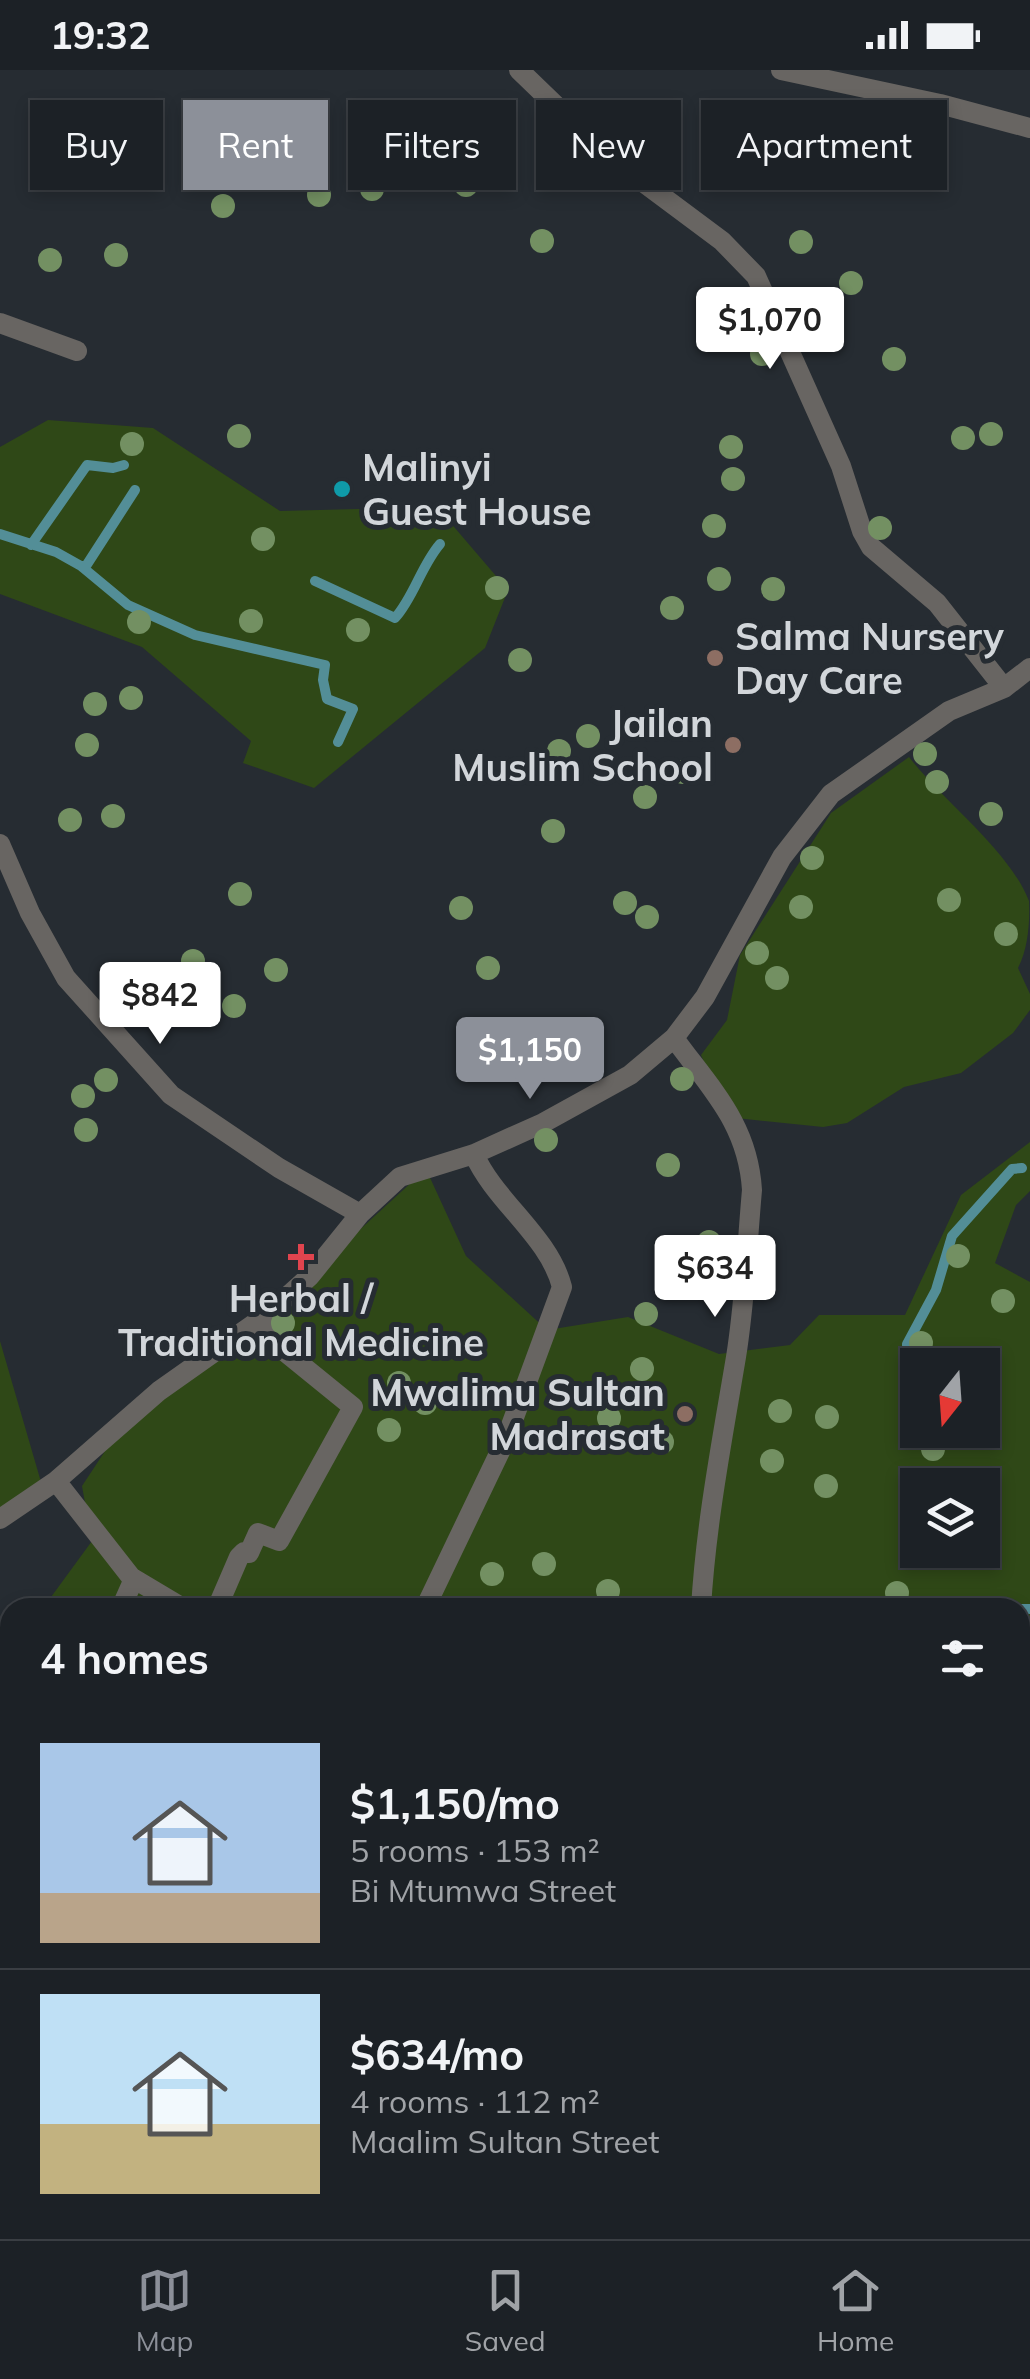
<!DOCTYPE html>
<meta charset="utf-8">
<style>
body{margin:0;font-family:Mulish,sans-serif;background:#292e32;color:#f1f3f6;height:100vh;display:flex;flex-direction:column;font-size:38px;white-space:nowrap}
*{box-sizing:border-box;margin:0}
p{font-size:32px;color:#a0a3a7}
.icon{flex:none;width:55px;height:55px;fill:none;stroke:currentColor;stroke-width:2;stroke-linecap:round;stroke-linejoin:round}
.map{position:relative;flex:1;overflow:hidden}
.sheet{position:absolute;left:0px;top:1528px;width:1030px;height:642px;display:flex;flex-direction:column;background:#1c2126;border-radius:30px 30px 0 0;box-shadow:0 5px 15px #0003,0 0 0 2px #3a3e43}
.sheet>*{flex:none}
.hud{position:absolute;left:30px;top:30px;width:970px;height:90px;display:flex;gap:20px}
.needle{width:65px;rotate:197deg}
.tools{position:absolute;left:900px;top:1278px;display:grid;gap:20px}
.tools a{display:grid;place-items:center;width:100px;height:100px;border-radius:0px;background:#1c2126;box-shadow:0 5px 15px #0003,0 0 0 2px #3a3e43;font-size:50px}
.price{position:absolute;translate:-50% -85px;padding:0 22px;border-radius:10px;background:#fff;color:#222;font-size:32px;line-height:65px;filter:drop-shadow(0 2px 5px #0008)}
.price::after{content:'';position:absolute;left:50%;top:60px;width:30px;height:22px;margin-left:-15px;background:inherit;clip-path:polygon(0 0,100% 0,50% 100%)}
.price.selected{background:#8c9099;color:#fff}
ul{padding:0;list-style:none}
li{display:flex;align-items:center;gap:30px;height:250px;padding:0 40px}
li+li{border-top:2px solid #3a3e43}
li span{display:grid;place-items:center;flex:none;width:280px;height:200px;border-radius:0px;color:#555}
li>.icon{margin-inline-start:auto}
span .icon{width:120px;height:120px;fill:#fffc;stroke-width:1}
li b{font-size:42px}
h2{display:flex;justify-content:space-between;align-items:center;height:120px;padding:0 40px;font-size:42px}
.pill{padding:0 35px;border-radius:0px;background:#1c2126;box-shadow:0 5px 15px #0003,0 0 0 2px #3a3e43;font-size:35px;line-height:90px}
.pill.selected{background:#8c9099;color:#fff}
.status{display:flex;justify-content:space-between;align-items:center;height:70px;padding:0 50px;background:#1c2126;direction:ltr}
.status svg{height:28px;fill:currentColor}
.tabs{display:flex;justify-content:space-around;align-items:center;height:140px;border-top:2px solid #3a3e43;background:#1c2126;font-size:28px;color:#a0a3a7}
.tabs a{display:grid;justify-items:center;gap:5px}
.tabs .selected{color:#8c9099}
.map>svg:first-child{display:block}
</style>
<div class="status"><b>19:32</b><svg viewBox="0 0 49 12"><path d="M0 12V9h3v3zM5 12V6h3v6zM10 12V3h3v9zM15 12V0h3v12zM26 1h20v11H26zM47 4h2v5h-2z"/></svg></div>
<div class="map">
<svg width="1030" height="2169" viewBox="0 0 1030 2169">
<rect width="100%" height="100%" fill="#262c32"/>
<path fill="#2f4817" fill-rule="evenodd" d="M48,350L153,358L280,441L437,437L508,520L485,578L314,718L243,693L251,671L142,577L0,524V377Z
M909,687C944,732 1009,780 1029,831C1030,853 1028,879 1018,898L1030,924V940L1013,963L961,1003L904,1017L847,1053L823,1057L736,1048L719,1028L701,985L727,950L740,885L831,743Z
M1030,1072V1121L1016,1135L995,1193L1030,1212V1661L1020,1656V1538H43L92,1471L82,1416L113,1369L281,1232L426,1099L466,1186L547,1260L628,1247L719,1284L790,1275L819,1245H905L961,1125ZM918,1295H982V1360H918ZM918,1415H982V1480H918Z
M0,1271L41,1412L0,1443Z
M10,1583V2085L0,2082V1600Z"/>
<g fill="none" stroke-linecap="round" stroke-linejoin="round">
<path stroke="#538e97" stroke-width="10" d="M0,464L56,482L81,496L128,535L195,565L325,595L323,610L327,629L353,639L338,672
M31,475L87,395L113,398L124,395
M81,496H86L135,420
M315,511L395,548C414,527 421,496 440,474
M908,1305L907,1274L936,1220L952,1166L1012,1099L1022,1098
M1020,1539H1030
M1020,1821L1030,1824
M0,2075L10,2078
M226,2160L289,2169
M500,2160L529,2169"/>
<path stroke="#686562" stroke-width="20" d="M519,0L608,86L722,171L756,206L841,396L862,461L871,477L937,533L1004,618
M781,0L940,34L1030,58
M0,253L77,281
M0,774L30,843L66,908L171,1025L279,1098L360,1144
M674,968C711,1019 748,1054 752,1120C747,1175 745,1232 736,1287C722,1371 706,1453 701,1538
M56,1411L131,1507L183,1538
M0,1449L56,1411L159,1321L268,1244L310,1206L360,1144L400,1107L474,1084L543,1053L630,1005L674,968L705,927L782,787L831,724L949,641L1004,618L1030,598
M121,1538L133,1511L131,1507
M217,1538L239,1487L244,1482L249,1483L258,1463L279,1471L353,1337L273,1272L268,1244
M425,1538L506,1369L562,1217C549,1166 495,1132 474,1084
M0,1651L6,1642V1629
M1020,1799L1030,1803
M0,1923L10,1916
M998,2160V2169
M546,2169L547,2160"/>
<path stroke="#686562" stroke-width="20" d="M0,2118L10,2119
M374,2160L438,2169"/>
</g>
<g fill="#739062">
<circle cx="281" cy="101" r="12"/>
<circle cx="466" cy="115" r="12"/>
<circle cx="372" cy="119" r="12"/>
<circle cx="319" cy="125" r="12"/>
<circle cx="223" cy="136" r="12"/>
<circle cx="542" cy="171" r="12"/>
<circle cx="801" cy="172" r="12"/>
<circle cx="116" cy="185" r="12"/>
<circle cx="50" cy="190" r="12"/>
<circle cx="851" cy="213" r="12"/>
<circle cx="762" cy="284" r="12"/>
<circle cx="894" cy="289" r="12"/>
<circle cx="991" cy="364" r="12"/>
<circle cx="239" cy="366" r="12"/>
<circle cx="963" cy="368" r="12"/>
<circle cx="132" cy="374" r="12"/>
<circle cx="731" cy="377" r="12"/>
<circle cx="733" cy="409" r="12"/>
<circle cx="714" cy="456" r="12"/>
<circle cx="880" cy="458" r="12"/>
<circle cx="263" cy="469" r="12"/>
<circle cx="719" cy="509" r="12"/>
<circle cx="497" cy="518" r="12"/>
<circle cx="773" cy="519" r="12"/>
<circle cx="672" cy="538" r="12"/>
<circle cx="251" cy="551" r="12"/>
<circle cx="139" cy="552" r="12"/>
<circle cx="358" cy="560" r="12"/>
<circle cx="520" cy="590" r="12"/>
<circle cx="131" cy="628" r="12"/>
<circle cx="95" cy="634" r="12"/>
<circle cx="588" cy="666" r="12"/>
<circle cx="87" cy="675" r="12"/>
<circle cx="559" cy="681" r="12"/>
<circle cx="925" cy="684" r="12"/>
<circle cx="683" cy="702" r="12"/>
<circle cx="937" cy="712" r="12"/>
<circle cx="645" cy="727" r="12"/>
<circle cx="991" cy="744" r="12"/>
<circle cx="113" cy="746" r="12"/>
<circle cx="70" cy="750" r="12"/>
<circle cx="553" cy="761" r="12"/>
<circle cx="812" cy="788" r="12"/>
<circle cx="240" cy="824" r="12"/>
<circle cx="949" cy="830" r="12"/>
<circle cx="625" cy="833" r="12"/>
<circle cx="801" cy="837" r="12"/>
<circle cx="461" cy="838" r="12"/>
<circle cx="647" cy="847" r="12"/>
<circle cx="1006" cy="864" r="12"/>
<circle cx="757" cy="883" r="12"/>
<circle cx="193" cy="891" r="12"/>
<circle cx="488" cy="898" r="12"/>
<circle cx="276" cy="900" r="12"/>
<circle cx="777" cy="908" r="12"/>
<circle cx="234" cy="936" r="12"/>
<circle cx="682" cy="1009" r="12"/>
<circle cx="106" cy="1010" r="12"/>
<circle cx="83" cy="1026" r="12"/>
<circle cx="86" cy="1060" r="12"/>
<circle cx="546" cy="1070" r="12"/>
<circle cx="668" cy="1095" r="12"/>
<circle cx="709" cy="1172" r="12"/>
<circle cx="958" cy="1186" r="12"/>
<circle cx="673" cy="1214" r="12"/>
<circle cx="1003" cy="1231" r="12"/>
<circle cx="646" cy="1244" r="12"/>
<circle cx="283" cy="1253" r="12"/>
<circle cx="921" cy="1273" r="12"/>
<circle cx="642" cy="1299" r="12"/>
<circle cx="399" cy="1313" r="12"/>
<circle cx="425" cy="1333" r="12"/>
<circle cx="780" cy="1341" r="12"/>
<circle cx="827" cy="1347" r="12"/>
<circle cx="609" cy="1348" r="12"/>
<circle cx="389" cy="1360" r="12"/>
<circle cx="662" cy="1372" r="12"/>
<circle cx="933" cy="1379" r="12"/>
<circle cx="772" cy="1391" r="12"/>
<circle cx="826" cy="1416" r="12"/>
<circle cx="544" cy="1494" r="12"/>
<circle cx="492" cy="1504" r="12"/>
<circle cx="608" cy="1521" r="12"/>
<circle cx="897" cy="1523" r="12"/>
</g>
<circle fill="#0f9aa8" stroke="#262c32" stroke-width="4" cx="342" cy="419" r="10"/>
<g fill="#8d6e63" stroke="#262c32" stroke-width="4">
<circle cx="715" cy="588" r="10"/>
<circle cx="733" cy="675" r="10"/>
<circle cx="685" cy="1344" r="10"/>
</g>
<path fill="#e0444e" stroke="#262c32" stroke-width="4" d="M296 1172h10v10h10v10h-10v10h-10v-10h-10v-10h10z"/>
<g text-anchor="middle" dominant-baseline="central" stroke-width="10" stroke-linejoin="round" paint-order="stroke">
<g font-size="38" font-weight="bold" fill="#d2d6da" stroke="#262c32" text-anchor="start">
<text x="362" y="397">Malinyi<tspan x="362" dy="44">Guest House</tspan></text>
<text x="735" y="566">Salma Nursery<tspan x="735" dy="44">Day Care</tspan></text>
<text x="713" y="653" text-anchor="end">Jailan<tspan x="713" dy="44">Muslim School</tspan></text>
<text x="301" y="1228" text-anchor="middle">Herbal /<tspan x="301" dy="44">Traditional Medicine</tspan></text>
<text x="665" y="1322" text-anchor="end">Mwalimu Sultan<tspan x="665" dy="44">Madrasat</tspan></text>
</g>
</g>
</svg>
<div class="tools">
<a><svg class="needle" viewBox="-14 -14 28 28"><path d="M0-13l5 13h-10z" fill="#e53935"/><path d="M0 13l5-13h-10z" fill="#a0a3a7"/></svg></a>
<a><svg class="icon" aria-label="layers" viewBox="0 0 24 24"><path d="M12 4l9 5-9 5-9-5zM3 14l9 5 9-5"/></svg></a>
</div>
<b class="price" style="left:770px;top:302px">$1,070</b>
<b class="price" style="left:160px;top:977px">$842</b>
<b class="price selected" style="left:530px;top:1032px">$1,150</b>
<b class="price" style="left:715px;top:1250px">$634</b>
<div class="hud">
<a class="pill">Buy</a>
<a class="pill selected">Rent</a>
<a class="pill">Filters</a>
<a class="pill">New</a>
<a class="pill">Apartment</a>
</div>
<section class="sheet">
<h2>4 homes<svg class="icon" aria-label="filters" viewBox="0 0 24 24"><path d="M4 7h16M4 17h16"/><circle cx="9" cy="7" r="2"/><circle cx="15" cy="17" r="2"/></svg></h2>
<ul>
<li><span style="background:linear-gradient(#a9c7e8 75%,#b9a48a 0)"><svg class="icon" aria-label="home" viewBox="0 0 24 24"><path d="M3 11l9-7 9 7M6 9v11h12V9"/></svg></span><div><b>$1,150/mo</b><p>5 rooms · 153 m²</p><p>Bi Mtumwa Street</p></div></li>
<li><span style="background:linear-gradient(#bfe0f5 65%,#c2b280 0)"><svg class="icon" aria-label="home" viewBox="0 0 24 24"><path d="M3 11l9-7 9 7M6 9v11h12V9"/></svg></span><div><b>$634/mo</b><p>4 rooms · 112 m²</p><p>Maalim Sultan Street</p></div></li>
</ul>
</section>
</div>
<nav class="tabs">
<a class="selected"><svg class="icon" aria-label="map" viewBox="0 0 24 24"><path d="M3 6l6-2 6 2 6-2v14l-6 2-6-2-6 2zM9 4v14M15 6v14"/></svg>Map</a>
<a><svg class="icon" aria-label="saved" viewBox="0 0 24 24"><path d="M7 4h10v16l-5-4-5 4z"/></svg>Saved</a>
<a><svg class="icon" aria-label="home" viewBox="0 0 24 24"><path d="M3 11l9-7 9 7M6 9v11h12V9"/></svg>Home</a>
</nav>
